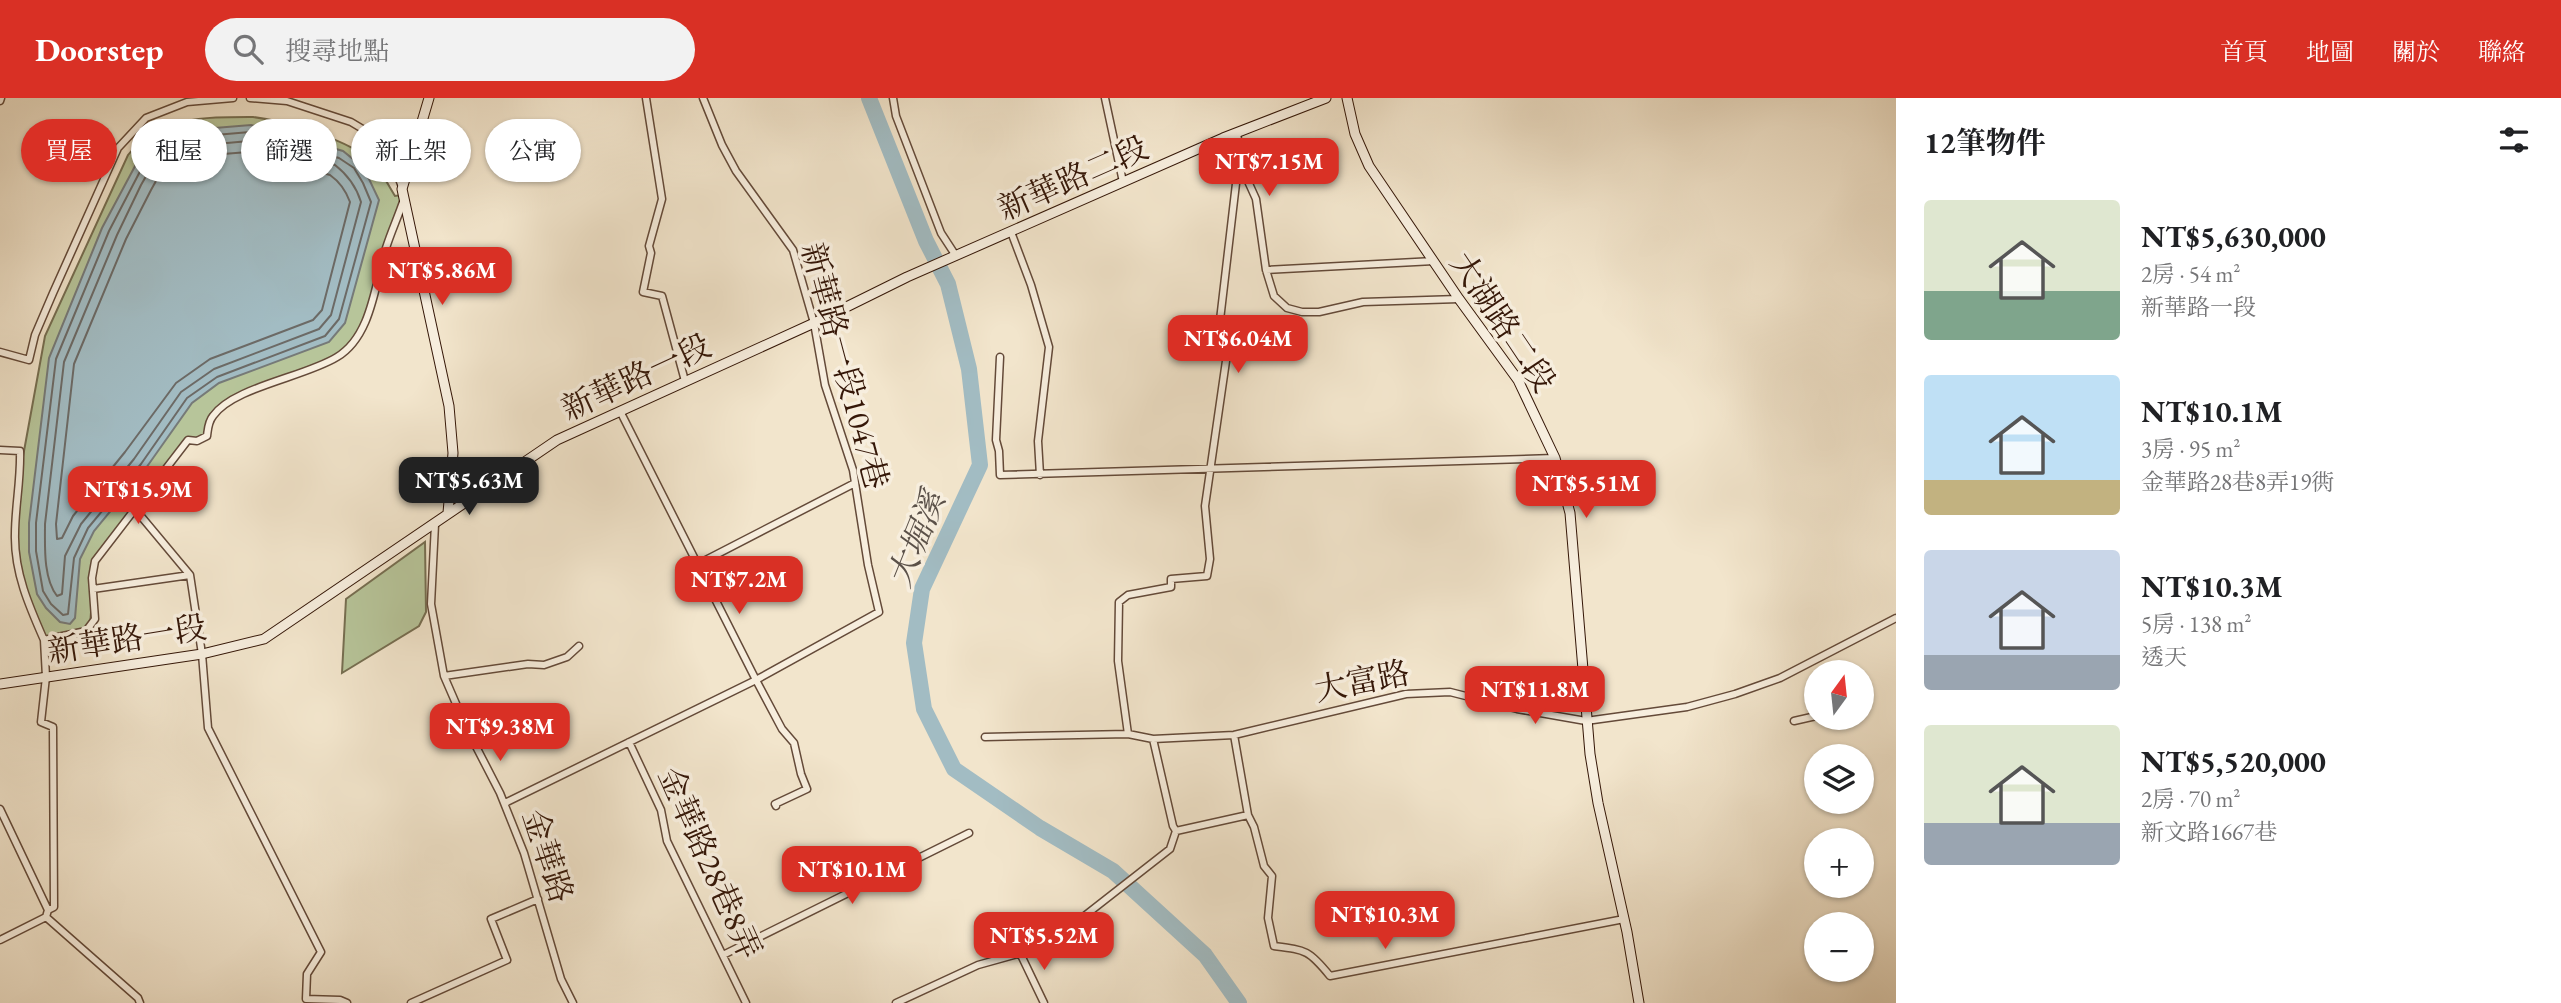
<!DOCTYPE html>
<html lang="zh-TW">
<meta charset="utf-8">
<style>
body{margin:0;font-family:"EB Garamond","Noto Serif TC",serif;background:#f2f2f2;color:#202124;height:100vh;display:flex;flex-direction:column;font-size:26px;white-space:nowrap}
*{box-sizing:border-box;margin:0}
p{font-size:23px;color:#757577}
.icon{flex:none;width:38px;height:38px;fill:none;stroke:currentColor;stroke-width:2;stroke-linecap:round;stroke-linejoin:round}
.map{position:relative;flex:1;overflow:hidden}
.drawer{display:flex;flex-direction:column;background:#fff;width:665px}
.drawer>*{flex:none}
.banner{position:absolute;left:21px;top:21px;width:665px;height:63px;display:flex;gap:14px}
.needle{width:46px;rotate:15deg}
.buttons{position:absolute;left:1804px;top:562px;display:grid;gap:14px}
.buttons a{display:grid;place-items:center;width:70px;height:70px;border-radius:50%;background:#fff;box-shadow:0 2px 5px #0004;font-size:35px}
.price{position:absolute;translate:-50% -60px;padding:0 16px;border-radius:14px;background:#d93025;color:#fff;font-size:23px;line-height:46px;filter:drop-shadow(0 2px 4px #0008)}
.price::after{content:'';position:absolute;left:50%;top:42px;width:21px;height:16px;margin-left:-10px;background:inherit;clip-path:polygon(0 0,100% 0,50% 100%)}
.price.on{background:#222;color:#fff}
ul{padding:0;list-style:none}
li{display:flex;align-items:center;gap:21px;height:175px;padding:0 28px}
li span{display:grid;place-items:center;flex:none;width:196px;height:140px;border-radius:7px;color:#555}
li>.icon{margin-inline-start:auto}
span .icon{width:84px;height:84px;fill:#fffc;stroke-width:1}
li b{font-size:30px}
h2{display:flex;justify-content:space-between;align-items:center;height:84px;padding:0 28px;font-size:30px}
.tag{padding:0 24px;border-radius:32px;background:#fff;box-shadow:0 2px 5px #0004;font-size:24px;line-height:63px}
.tag.on{background:#d93025;color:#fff}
header{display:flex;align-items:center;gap:42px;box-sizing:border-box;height:98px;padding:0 35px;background:#d93025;color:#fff}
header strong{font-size:33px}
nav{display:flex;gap:38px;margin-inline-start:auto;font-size:24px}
.search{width:490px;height:63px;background:#f2f2f2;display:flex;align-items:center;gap:18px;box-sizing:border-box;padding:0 24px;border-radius:38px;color:#757577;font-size:26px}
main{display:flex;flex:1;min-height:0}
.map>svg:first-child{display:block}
</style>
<header>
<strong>Doorstep</strong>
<div class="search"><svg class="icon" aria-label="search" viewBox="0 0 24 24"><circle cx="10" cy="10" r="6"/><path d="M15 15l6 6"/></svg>搜尋地點</div>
<nav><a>首頁</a><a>地圖</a><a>關於</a><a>聯絡</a></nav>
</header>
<main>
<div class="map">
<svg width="1896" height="905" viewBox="0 0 1896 905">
<rect width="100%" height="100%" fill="#f2e5cc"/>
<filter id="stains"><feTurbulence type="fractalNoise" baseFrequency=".00286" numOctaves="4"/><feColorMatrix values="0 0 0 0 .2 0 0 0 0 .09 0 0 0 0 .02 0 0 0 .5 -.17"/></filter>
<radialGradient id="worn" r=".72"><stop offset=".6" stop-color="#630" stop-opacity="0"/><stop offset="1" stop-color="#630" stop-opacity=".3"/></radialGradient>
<path fill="#b7c59a" stroke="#766e51" stroke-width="2" d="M253,19C286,23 350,42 374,65C382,74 388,87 395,98L402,97L401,110L368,214L358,236L338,258L238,297L212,317L206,338L197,342H188L95,463L90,527L83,537L44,544L22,484L16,436L22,364L45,238L128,57C159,18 207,19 253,19Z
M425,444L426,514L419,528L342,575L346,501Z"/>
<path fill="#a2bcc3" stroke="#767a78" stroke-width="2" d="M251,27L343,53L359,66L369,81L379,102L345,225L329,244L219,285L192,305L146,370L94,433L80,461L75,520L70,526L60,524L46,510L37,496L29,454V425L49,260L102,130L142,55L178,33Z"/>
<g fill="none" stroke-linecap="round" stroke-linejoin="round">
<path stroke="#6c6a66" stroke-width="2" d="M250,34L339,60L354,70L363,85L371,104L339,221L325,238L217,279L187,300L141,366L88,430L74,460L68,516L63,517L51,506L43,493L36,453V425L56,261L109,133L147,60L180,40Z
M249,43L335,67C348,77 356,88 361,104L331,217L319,231L214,271L181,294L134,361L81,426L65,458L62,496L57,498C43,480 45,448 45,426L64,264L117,137L141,87L153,66L183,49Z
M248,54L330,77C340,84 346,93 350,104L322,212L313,222L210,261L176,285L125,354L73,418L62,440L57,441L56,426L74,266L126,141L151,92L161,74L186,59Z"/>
<path stroke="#a2bcc3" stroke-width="16" d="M869,0L926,143L948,186L969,271L980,367L922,491L914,545L924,611L954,671L1040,730L1113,773L1205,857L1239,905"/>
<defs>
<path id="street" d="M250,0L287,3L351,24L376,39L392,62L402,89
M646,0L662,101L649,148L651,155L643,194L662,198L685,283
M893,0L896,18L941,135L956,158
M1105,0L1123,84
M0,3L1,0
M1237,35L1242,70L1256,101L1266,172L1274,198L1287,210L1302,214H1319L1363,204L1459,201
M1011,134L1031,187L1049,249L1038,343L1040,377
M1266,172L1434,163
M0,254L29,262L35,237L53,195L118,50L146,20L187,4L233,0
M1000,259L996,342L999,353L1000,377L1555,360
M620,313L756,582L782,631L794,645L801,676L807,691L775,706L776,708
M0,352L20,353C21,381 15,409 15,436C14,474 29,508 44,542
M135,411L190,477L202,556L208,630L321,854L307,876L306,901L340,902L347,905
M435,426L431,506L444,578L467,631L500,695L524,755L561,881L573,905
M698,466L855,385
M93,491L190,477
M444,578L528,566L544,567L567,559L579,548
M1862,607L1863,606
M1794,623L1816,618
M1128,636L1118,563L1119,504L1128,497L1171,489V481L1207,478L1210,461L1205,408L1226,263L1225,253L1218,239L1237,77L1242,70
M1153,641L1234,637L1406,596L1450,594L1517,611L1586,623L1687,609L1735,596L1780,580L1896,520
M629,644L661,712L667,743L746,905
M505,705L756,582L879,514L868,467L853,372L825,287L814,225L793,152L736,73L722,47L703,0
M0,711L48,812
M1248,717L1254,729L1264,768L1272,778L1268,820L1274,848C1306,852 1309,852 1330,878L1624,821
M1176,733L1248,717L1234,637
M46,819L138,900L140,905
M0,842L46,819L48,812L54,809L53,629L41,624L46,579L44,542L86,533L95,521L92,480L95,463L188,342L197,343L207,338C208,331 208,324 213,318C233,289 305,279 337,259C372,238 375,185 386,150C391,134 398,119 403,104
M1020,855L1044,905
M723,857L969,735
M411,905L507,862L491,821L538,801
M896,905L978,867L1046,848L1170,751L1176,733L1173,728L1153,641L1128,636L985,639"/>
<path id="secondary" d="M429,0L402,91L449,308L453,355L448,415
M1347,0L1355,36L1369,68L1459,201L1518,282L1555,360L1570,415L1590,656L1598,705L1627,834L1639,905
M0,586L202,556L264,541L557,342L814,225L907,179L1223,40L1326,0"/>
</defs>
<use href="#street" stroke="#644a39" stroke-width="9"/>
<use href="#secondary" stroke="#351708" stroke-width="11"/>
<use href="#street" stroke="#f7eede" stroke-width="6"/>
<use href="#secondary" stroke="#f7eede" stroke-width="9"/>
</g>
<g text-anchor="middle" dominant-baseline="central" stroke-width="7" stroke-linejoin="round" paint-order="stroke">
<g font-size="32" fill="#351708" stroke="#f7eede">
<text transform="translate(1073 80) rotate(-24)">新華路二段</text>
<text transform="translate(1503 224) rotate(56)">大湖路二段</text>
<text transform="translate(845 268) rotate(75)">新華路一段1047巷</text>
<text transform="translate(636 279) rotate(-25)">新華路一段</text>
<text transform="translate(127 541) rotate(-9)">新華路一段</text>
<text transform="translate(1362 583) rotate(-11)">大富路</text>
<text transform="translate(548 758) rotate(72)">金華路</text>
<text transform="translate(710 765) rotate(66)">金華路28巷8弄</text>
</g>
<g font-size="33" font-style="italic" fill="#5b5149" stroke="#f7eede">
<text transform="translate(916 441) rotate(-68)">大堀溪</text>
</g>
</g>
<rect width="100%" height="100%" filter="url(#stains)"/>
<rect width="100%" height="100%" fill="url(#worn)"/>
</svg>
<div class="buttons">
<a><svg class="needle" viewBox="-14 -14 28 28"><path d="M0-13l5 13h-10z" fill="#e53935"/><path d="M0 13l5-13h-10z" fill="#757577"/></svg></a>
<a><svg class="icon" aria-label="layers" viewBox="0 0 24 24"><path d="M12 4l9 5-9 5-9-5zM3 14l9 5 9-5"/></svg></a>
<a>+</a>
<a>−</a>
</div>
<b class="price" style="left:1269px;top:100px">NT$7.15M</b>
<b class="price" style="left:442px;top:209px">NT$5.86M</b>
<b class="price" style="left:1238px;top:277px">NT$6.04M</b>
<b class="price on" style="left:469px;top:419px">NT$5.63M</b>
<b class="price" style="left:1586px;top:422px">NT$5.51M</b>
<b class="price" style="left:138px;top:428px">NT$15.9M</b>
<b class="price" style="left:739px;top:518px">NT$7.2M</b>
<b class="price" style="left:1535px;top:628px">NT$11.8M</b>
<b class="price" style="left:500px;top:665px">NT$9.38M</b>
<b class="price" style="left:852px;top:808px">NT$10.1M</b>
<b class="price" style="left:1385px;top:853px">NT$10.3M</b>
<b class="price" style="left:1044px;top:874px">NT$5.52M</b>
<div class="banner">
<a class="tag on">買屋</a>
<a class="tag">租屋</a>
<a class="tag">篩選</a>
<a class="tag">新上架</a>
<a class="tag">公寓</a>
</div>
</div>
<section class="drawer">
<h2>12筆物件<svg class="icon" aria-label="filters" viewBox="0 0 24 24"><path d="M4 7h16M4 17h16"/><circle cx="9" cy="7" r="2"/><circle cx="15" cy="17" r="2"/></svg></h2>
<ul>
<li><span style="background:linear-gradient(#dfe7d0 65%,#7fa58c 0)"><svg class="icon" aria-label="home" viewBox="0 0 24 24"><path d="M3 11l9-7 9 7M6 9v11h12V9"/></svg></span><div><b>NT$5,630,000</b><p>2房 · 54 m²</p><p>新華路一段</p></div></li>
<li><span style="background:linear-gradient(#bfe0f5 75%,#c2b280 0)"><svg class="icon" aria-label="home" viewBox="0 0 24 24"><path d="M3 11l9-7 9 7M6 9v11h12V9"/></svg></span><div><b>NT$10.1M</b><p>3房 · 95 m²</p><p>金華路28巷8弄19衖</p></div></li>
<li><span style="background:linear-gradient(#c9d6e8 75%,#9aa5b1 0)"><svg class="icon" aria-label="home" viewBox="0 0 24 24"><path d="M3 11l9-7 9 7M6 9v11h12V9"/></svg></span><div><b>NT$10.3M</b><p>5房 · 138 m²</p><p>透天</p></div></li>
<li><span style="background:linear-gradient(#dfe7d0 70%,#9aa5b1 0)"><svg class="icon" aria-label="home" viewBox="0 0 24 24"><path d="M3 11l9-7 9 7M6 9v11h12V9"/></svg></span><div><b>NT$5,520,000</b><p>2房 · 70 m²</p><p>新文路1667巷</p></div></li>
</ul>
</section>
</main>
